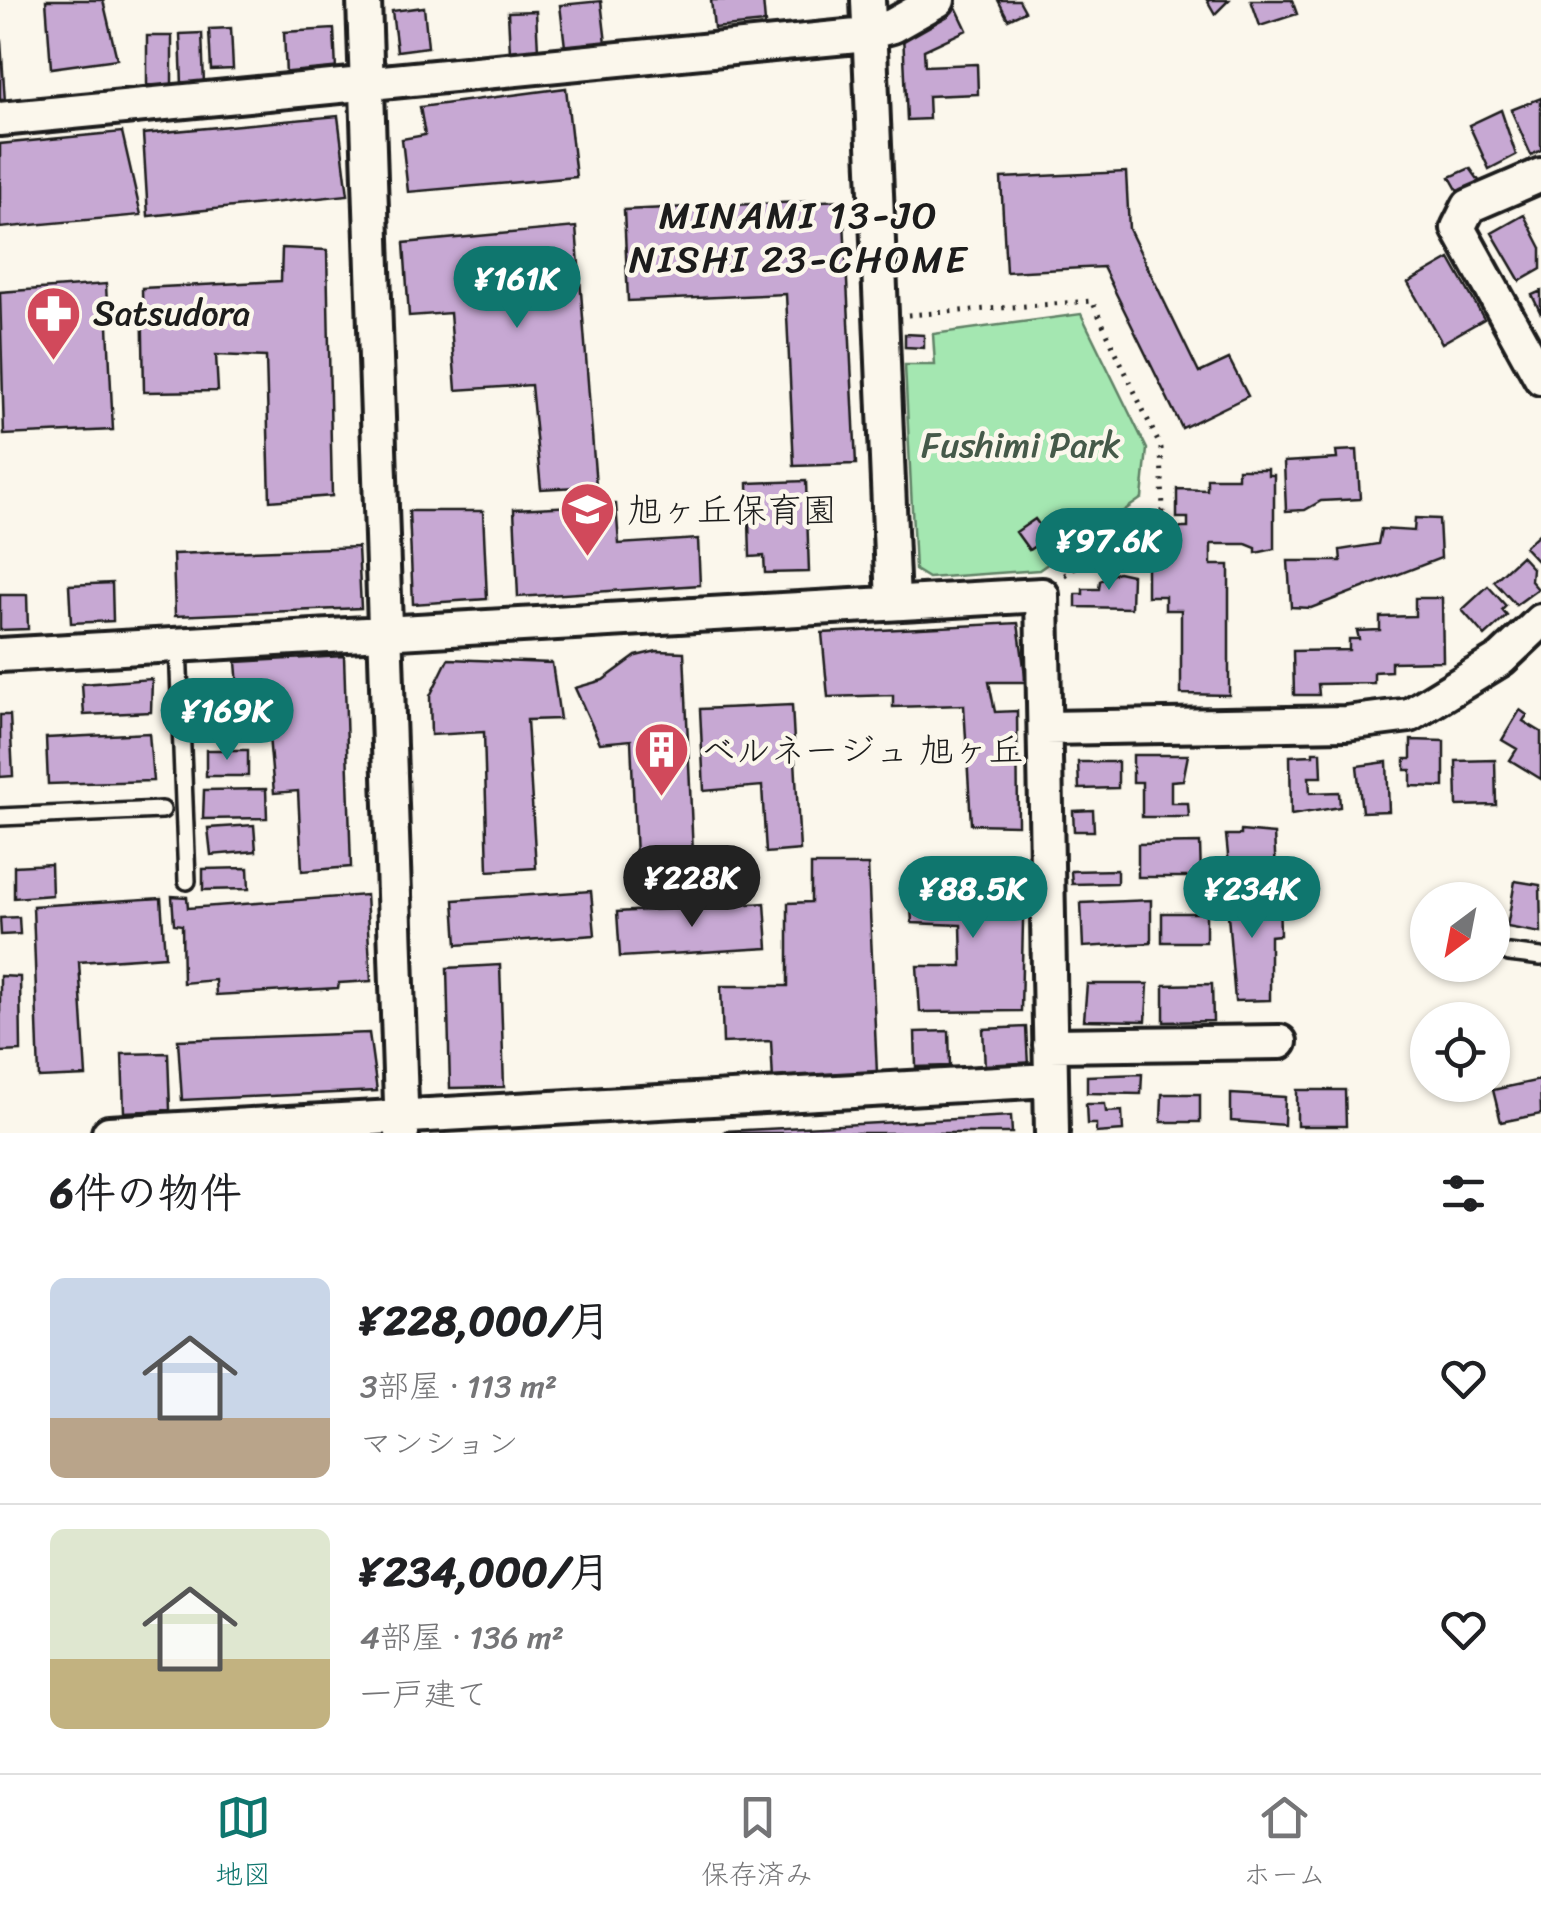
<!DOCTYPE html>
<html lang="ja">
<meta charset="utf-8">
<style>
body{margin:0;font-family:Sriracha,"Klee One",sans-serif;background:#f6f6f6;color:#202124;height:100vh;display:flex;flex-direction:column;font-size:38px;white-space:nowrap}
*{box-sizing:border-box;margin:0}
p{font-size:32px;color:#757577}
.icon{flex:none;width:55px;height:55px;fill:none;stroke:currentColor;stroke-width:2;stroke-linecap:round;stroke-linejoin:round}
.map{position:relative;height:1133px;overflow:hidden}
.side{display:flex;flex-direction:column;background:#fff;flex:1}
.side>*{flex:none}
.needle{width:65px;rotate:212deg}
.buttons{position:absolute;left:1410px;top:882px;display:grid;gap:20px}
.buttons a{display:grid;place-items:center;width:100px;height:100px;border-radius:50%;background:#fff;box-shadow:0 2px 8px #0004;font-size:50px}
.price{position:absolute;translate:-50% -85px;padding:0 22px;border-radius:35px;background:#0f766e;color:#fff;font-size:32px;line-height:65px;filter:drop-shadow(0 2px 5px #0008)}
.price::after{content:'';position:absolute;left:50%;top:60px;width:30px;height:22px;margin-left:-15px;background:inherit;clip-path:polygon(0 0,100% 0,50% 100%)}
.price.selected{background:#222;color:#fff}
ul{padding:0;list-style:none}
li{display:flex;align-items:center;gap:30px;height:250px;padding:0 50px}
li+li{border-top:2px solid #e0e0e0}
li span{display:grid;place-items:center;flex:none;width:280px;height:200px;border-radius:15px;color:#555}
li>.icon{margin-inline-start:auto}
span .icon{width:120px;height:120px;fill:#fffc;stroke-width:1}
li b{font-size:42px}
h2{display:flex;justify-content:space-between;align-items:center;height:120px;padding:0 50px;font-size:42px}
.dock{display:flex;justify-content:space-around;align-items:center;height:140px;border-top:2px solid #e0e0e0;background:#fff;font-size:28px;color:#757577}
.dock a{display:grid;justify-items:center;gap:5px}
.dock .selected{color:#0f766e}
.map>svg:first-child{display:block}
</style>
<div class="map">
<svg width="1541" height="1133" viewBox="0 0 1541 1133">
<rect width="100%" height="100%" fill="#fbf7ec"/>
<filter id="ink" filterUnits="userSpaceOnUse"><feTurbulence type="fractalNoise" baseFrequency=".01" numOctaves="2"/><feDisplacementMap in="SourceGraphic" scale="20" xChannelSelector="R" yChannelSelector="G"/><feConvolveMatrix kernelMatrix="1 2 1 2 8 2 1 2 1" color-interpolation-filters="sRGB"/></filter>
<g filter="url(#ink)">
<path fill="#a4e7b1" stroke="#608266" stroke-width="2.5" d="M1081,314L1147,449L1142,498L1039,570L928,578L915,570L905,365H935L933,334Z"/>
<path fill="#c7a8d3" stroke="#1c1c1c" stroke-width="2.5" d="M46,0H103L117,59L51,68Z
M711,0H763L765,23L714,28Z
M998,0H1019L1025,11L1008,19Z
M1207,0H1229L1215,14Z
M1251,0H1292L1297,14L1260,26Z
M601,1L606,43L565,47L560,5Z
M424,7L428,47L397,51L392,11Z
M956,7L967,30L924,50L925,66L977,64L978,94L928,96L929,119L907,120L903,33Z
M536,11L538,51L510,53L508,12Z
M0,26L5,102H0Z
M231,28L233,69L211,70L209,29Z
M334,29L336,70L286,75L284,32Z
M202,33L204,84L182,85L180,34Z
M147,36H172V87L147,85Z
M566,88L576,177L408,192L402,139L425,135L420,107Z
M1541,98V150L1531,155L1511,110Z
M1501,110L1516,155L1489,169L1469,125Z
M338,116L348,195L148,216L143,134Z
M122,132L141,215L0,228V144Z
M1470,168L1480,182L1459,193L1450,177Z
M1126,172L1129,229L1199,373L1229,359L1248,396L1182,428L1103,267L1006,272L1001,178Z
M843,200L856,464L794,466L786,294L628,301L624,210Z
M1524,215L1541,248V269L1520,281L1492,233Z
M576,227L596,486L541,489L531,385L456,390L450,313L409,316L404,243Z
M282,248L327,250L332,496L270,501L266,357L216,355L218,391L144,392L142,288L281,281Z
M1450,259L1484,319L1442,343L1408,283Z
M106,284L113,430L4,435L0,292Z
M1541,291V314L1532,295Z
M905,334L924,335V348L905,347Z
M1357,450L1360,499L1321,501L1305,510L1286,511L1284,462L1337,459L1336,451Z
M1238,469H1268V475H1274V549L1256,553V548L1246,544H1211V565H1229V695L1181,694V610H1165V596H1147V552L1160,546V541H1175V528H1188V518H1177V489L1207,490V478H1238Z
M806,481L809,572L765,573L764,556L750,557L748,483Z
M616,504L619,544L698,539L700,585L518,597L514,509Z
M409,511H483L487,599L413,604Z
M1415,518L1439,519L1441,558L1311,608L1291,607L1288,561H1341L1340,550L1378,544L1381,529L1414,531Z
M1035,519L1048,537L1029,550L1016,532Z
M1541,532V565L1524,547Z
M358,547L361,608L175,616L173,554Z
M1521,556L1532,568L1531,581L1538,589L1516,605L1494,581Z
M1118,572L1132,575L1131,608L1076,607V594H1083V589H1099L1100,581Z
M112,583L113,621L71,623L69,585Z
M1488,586L1506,606L1502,610L1507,616L1485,636L1462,610Z
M0,595H27L28,629L0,630Z
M1415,598H1442L1443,661L1391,662V671L1374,672V683L1318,684L1319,695H1294L1293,651L1349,650V639H1359L1357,631L1380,630V617L1415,616Z
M1018,623L1026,682H989L995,712L1017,711L1018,825L971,824L964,705L893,707V695L828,697L822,633Z
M657,651L684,652L693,854L636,858L631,740L600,743L575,688L603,680L636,656Z
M344,656L351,867L302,871L298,791L274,793L269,736L242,737L236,662Z
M448,659L552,663L560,719L527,720L536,868L488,871L484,732L431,735L430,696Z
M152,679L151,712L84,715L82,684Z
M224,682L226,738L199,739L197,683Z
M792,705L800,850L766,853L762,786L704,791L700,709Z
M1520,710L1527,715L1523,721L1541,732V779L1510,760L1517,749L1502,740Z
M0,715H10L13,776L0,777Z
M149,733L153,781L48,784L46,738Z
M1411,740L1444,741V787L1411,786V770H1405V759H1411Z
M206,750H248V776H206Z
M1313,752H1321L1322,777H1309L1310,793L1339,792L1340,807L1291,815L1290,756L1313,755Z
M1133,755H1188L1183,780L1171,781V803H1188L1189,817H1142V782H1133Z
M1495,760L1496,805L1457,806L1456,761Z
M1078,762H1118V788L1079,789Z
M1387,762L1389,811L1362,812L1357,766Z
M266,789L267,818L203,819L204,790Z
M1093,810L1094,831H1074L1073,811Z
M254,825L256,851L211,855L208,828Z
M1241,831L1274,834L1276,873L1230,875L1226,835H1241Z
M1200,843L1201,877H1138V844Z
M51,864L52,895L14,898V866Z
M811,865H868L877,1074L773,1081L771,1041L723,1043L721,986H788V903L811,902Z
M248,868L249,889L203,890V869Z
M1117,870V883L1072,884L1071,871Z
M909,875L1024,876L1021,1011L920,1012L917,966H962L961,925L912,923Z
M1515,881L1540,885L1541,933L1507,927Z
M1226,890L1279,893L1280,935L1270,936V1000L1235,1001Z
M591,891L595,935L457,945L454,900Z
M366,895L371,981L339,983L338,988L216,995L215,980L183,983L182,925L174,924L172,896L187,897L188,908Z
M161,898L165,956L79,962L86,1076L39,1078L33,906Z
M1151,900V943L1083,947L1081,903Z
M765,903L768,948L620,957L617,912Z
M1162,913H1206V942H1162Z
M19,917L20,934L1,935L0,918Z
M500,965L504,1087L450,1088L447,968Z
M0,976L20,977L21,1051L0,1052Z
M1087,984H1148L1146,1021L1084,1020Z
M1212,984L1213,1021L1164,1022V985Z
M1026,1027L1028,1066L985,1068L983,1029Z
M949,1031L950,1066L916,1067L915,1032Z
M369,1033L377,1091L182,1100L178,1040Z
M168,1053L170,1110L124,1112L122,1054Z
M1142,1074L1141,1094L1087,1093V1076Z
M1540,1080L1541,1114L1501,1122L1493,1090Z
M1297,1090H1345L1346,1126H1297Z
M1162,1094H1200V1122H1161Z
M1231,1094L1285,1097L1284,1125L1231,1121Z
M1086,1104H1105L1106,1112L1122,1111L1123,1131L1096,1133V1124H1087Z
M1011,1116L1012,1133H725V1131Z"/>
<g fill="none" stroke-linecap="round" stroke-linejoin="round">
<defs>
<path id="service" d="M178,644L187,881
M0,817L162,810
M1509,953L1541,957"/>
<path id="minor" d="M364,0L402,1133
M868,0L893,603
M0,119L857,36L892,26L938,0
M1541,175L1469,206L1458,228L1541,378
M0,655L1042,595L1052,1133
M1046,728L1346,723L1410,715L1501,659L1541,621
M1050,1045L1280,1042
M109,1133L1050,1080"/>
</defs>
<use href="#service" stroke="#1c1c1c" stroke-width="22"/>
<use href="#minor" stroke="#1c1c1c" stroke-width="40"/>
<path stroke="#1c1c1c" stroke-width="5" stroke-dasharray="2.5 8" stroke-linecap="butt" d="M908,315L1092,301L1161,448L1163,511L1063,576"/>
<use href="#service" stroke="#fbf7ec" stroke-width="15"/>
<use href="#minor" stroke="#fbf7ec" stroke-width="32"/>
</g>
</g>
<defs>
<symbol id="pharmacy-pin" viewBox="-11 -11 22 30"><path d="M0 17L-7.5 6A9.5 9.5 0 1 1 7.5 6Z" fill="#d1495b" stroke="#fbf7ec"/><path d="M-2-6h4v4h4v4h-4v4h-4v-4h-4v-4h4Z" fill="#fff"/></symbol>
<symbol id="school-pin" viewBox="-11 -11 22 30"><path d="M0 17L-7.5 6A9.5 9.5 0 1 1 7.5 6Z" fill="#d1495b" stroke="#fbf7ec"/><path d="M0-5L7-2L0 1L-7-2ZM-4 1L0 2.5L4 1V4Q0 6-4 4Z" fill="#fff"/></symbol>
<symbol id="building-pin" viewBox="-11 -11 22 30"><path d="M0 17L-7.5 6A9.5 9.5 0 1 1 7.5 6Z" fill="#d1495b" stroke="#fbf7ec"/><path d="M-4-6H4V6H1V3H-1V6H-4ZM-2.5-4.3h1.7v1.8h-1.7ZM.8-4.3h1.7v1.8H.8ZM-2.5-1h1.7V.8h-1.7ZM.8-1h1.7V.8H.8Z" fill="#fff"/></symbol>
</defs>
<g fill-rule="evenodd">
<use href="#pharmacy-pin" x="22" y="282" width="63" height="86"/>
<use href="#school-pin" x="556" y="478" width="63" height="86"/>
<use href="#building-pin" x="630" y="718" width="63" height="86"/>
</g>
<g text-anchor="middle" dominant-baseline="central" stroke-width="9" stroke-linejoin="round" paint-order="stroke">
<g font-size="35" fill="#1c1c1c" stroke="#fbf7ec" text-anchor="start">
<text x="93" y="313">Satsudora</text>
<text x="627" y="510">旭ヶ丘保育園</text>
<text x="701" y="750">ベルネージュ 旭ヶ丘</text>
</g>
<g font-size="35" fill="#455949" stroke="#fbf7ec">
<text x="1021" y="445">Fushimi Park</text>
</g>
<g font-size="38" letter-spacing="2.5" fill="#1c1c1c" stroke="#fbf7ec">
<text x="799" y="215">MINAMI 13-JO<tspan x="799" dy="44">NISHI 23-CHOME</tspan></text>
</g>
</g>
</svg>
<div class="buttons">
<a><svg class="needle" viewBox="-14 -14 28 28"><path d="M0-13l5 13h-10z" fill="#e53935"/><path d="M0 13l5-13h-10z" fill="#757577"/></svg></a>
<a><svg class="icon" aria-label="locate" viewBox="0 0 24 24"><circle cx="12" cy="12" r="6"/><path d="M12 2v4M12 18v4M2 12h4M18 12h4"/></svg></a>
</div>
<b class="price" style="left:517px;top:331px">¥161K</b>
<b class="price" style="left:1109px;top:593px">¥97.6K</b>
<b class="price" style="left:227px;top:763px">¥169K</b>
<b class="price selected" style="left:692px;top:930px">¥228K</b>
<b class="price" style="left:973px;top:941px">¥88.5K</b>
<b class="price" style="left:1252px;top:941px">¥234K</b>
</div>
<section class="side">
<h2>6件の物件<svg class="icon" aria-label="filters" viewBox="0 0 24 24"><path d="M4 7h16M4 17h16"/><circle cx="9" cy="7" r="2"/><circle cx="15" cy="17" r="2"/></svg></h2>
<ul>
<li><span style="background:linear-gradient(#c9d6e8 70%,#b9a48a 0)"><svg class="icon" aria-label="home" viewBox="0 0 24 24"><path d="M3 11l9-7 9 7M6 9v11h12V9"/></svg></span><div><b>¥228,000/月</b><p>3部屋 · 113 m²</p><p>マンション</p></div><svg class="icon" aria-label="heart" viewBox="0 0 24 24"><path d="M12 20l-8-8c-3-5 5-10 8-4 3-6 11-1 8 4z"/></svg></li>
<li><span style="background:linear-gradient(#dfe7d0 65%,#c2b280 0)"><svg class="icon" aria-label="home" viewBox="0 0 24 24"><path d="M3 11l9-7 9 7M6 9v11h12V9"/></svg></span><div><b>¥234,000/月</b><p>4部屋 · 136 m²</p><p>一戸建て</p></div><svg class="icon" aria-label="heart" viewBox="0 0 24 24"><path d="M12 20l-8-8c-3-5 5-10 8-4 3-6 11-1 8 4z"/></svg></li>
</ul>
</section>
<nav class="dock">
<a class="selected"><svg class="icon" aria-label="map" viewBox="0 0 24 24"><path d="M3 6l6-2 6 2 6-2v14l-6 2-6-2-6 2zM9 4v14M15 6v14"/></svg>地図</a>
<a><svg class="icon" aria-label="saved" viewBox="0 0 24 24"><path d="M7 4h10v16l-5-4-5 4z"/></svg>保存済み</a>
<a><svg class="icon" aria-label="home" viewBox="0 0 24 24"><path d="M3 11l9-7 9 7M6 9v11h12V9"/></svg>ホーム</a>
</nav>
